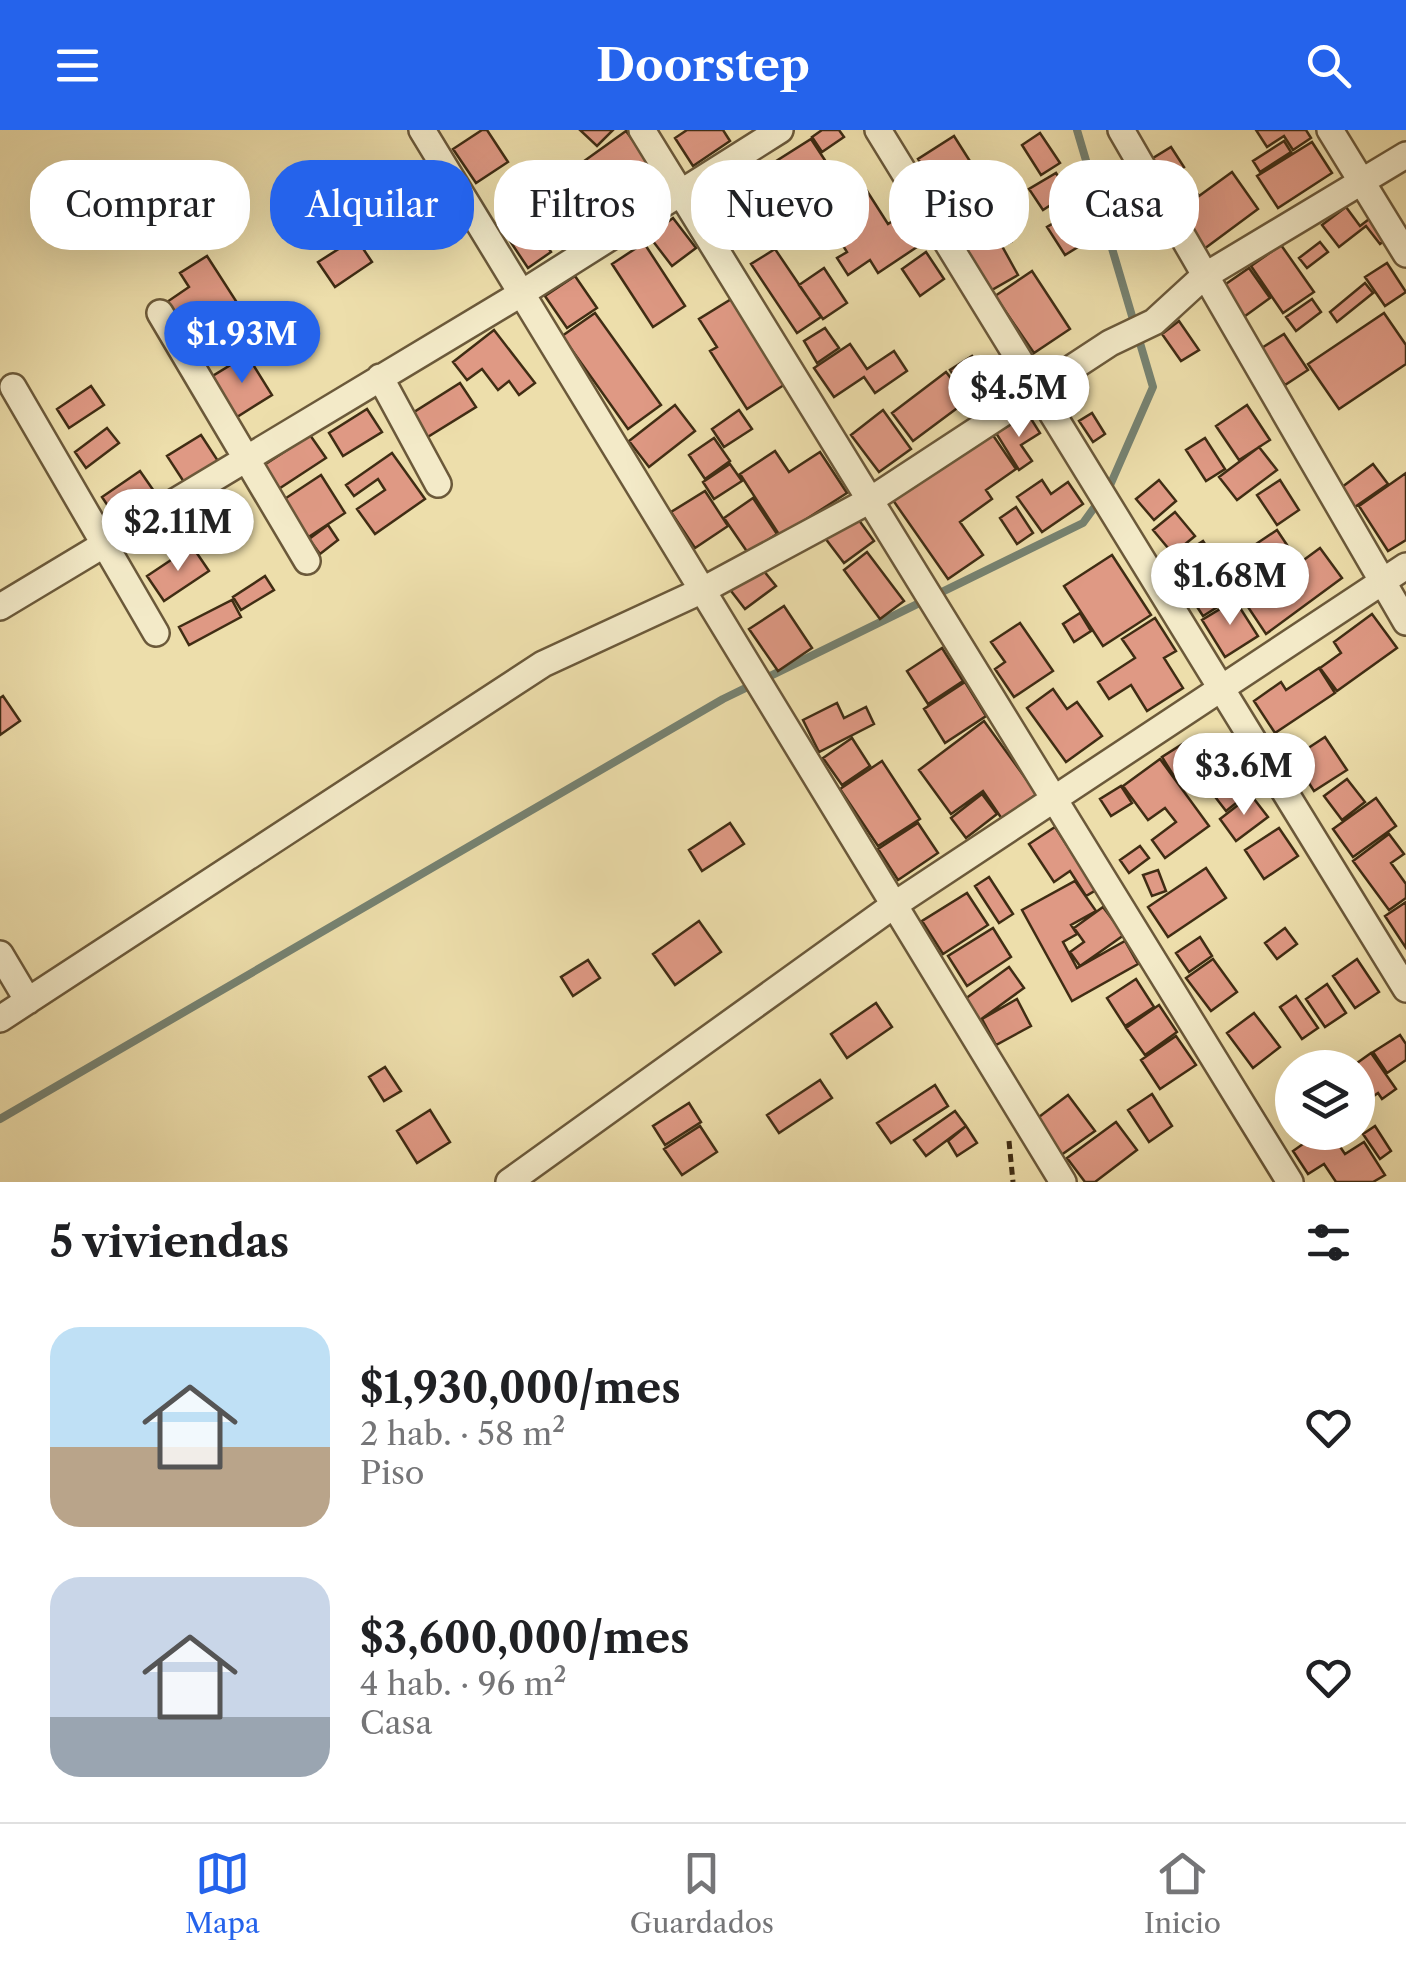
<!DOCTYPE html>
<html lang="es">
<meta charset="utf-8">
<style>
body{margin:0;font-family:"Libre Caslon Text",serif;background:#f2f2f2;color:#202124;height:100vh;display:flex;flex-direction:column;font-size:38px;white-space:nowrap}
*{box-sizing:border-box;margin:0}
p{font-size:32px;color:#757577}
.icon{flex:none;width:55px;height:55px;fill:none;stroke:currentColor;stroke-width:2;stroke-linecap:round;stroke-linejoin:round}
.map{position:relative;height:1052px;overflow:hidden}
.sheet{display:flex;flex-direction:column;background:#fff;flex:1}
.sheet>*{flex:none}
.banner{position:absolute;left:30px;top:30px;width:1348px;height:90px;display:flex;gap:20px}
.fabs{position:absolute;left:1275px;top:920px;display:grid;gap:20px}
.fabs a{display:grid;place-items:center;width:100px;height:100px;border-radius:50%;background:#fff;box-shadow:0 10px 40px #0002;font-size:50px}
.price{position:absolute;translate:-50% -85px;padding:0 22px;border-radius:35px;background:#fff;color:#222;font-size:32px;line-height:65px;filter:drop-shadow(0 2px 5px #0008)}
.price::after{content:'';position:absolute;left:50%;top:60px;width:30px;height:22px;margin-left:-15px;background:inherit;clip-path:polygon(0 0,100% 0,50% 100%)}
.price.current{background:#2563eb;color:#fff}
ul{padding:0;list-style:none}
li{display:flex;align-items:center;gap:30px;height:250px;padding:0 50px}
li span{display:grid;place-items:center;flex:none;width:280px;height:200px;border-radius:30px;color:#555}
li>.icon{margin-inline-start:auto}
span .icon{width:120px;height:120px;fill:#fffc;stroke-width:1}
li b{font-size:42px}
h2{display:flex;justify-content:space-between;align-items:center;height:120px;padding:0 50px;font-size:42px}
.pill{padding:0 35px;border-radius:40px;background:#fff;box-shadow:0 10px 40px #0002;font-size:35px;line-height:90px}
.pill.current{background:#2563eb;color:#fff}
header{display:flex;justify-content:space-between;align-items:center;height:130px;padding:0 50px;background:#2563eb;color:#fff;font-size:45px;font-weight:700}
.dock{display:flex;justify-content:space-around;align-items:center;height:140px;border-top:2px solid #e0e0e0;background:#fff;font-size:28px;color:#757577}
.dock a{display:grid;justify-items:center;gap:5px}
.dock .current{color:#2563eb}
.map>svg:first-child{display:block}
</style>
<header><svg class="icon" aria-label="menu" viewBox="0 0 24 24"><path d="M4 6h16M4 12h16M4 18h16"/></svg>Doorstep<svg class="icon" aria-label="search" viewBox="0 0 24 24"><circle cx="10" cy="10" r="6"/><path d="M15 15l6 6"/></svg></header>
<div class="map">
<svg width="1406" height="1052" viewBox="0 0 1406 1052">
<rect width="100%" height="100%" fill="#eddeab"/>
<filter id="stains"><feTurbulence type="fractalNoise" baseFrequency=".002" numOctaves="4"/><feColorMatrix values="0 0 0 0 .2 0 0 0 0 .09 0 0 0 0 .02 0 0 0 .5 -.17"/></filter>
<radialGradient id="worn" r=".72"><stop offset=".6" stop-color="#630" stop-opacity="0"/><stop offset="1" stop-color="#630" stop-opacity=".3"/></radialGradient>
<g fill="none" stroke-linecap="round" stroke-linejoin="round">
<path stroke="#768271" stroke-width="8" d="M1077,0L1153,257L1108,360
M0,989L723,569L1083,393L1099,371"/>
</g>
<path fill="#df9984" stroke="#402d14" stroke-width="2.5" d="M482,0H487L508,32L476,53L453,19Z
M580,0H613L597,16Z
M687,0H723L730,11L693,36L675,8Z
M822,0H839L844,7L822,22L812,7Z
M1256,0H1306L1311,8L1293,20L1284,6L1267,17Z
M626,1L664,52L634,75L613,46L598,58L580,34Z
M1040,3L1060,33L1041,45L1022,15Z
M954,6L1006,88L968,111L918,29Z
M811,9L832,41L784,73L762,40Z
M1284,11L1291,22L1260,42L1253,31Z
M1312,12L1332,43L1278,78L1257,46Z
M1171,17L1184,37L1157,53L1145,33Z
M394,34L406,51L355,84L344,66Z
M1232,42L1258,79L1200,122L1157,63L1183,43L1199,66Z
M1056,43L1069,63L1043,80L1029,59Z
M742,46L777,99L748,118L712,65Z
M867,61L888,94L904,84L923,113L878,143L870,130L848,145L837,128L847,122L826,88Z
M570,67L596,95L577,112L551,84Z
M522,77L551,122L528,138L498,93Z
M1346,77L1360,96L1377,83L1393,104L1380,114L1366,96L1339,117L1322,95Z
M1069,84L1086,112L1065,125L1047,97Z
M673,88L696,118L672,136L649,106Z
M1002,95L1011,112L1002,116L1018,145L990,161L964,116Z
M356,108L372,132L335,157L318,132Z
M1320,112L1328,122L1307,138L1299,128Z
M644,113L685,176L653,197L612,134Z
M1281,115L1314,162L1283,183L1251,136Z
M775,119L821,187L797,203L751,134Z
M926,122L944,149L920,166L902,139Z
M207,126L245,185L193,218L164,174L189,157L180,143Z
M1387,133L1406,162L1385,176L1365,147Z
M824,138L847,173L823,189L799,155Z
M1249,138L1270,168L1241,189L1220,158Z
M1032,141L1070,199L1034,223L995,166Z
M575,146L597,178L567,198L545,166Z
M1365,153L1373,163L1337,192L1330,182Z
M733,168L787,253L747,279L710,221L717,217L699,189Z
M1312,169L1321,182L1296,201L1286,187Z
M595,183L661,275L628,299L562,206Z
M1384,183L1406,215V234L1339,279L1308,234Z
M1179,191L1199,220L1181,231L1162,204Z
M825,198L839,218L817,233L804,211Z
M494,200L535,253L519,265L509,251L498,260L482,239L467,250L453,232Z
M1284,204L1308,240L1285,255L1260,219Z
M850,214L867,239L894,221L907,241L875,263L864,247L834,267L814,238Z
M247,225L272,265L237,287L211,247Z
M972,226L991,256L969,270L950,240Z
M946,242L968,270L913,311L892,283Z
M460,253L476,277L426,308L411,284Z
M91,256L104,275L69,298L57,279Z
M675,275L695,301L649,337L629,311Z
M1247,275L1270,310L1239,330L1216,296Z
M367,279L382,302L343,326L329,303Z
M739,280L752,299L724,317L712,299Z
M883,280L911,319L879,342L851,305Z
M1092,283L1105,304L1093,312L1079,291Z
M1028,284L1040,303L1021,315L1032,331L1019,340L996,303Z
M986,295L1016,339L986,360L992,369L960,392L983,425L948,449L888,363Z
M107,298L119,313L86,338L75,322Z
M201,305L218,331L184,352L167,326Z
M310,305L326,328L274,362L258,339Z
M714,308L730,331L705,349L689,325Z
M1205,308L1225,339L1206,351L1186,320Z
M1259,317L1277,340L1237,370L1219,347Z
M775,321L789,342L820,322L847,363L780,406L740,344Z
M392,323L425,369L375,404L357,379L385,360L378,349L354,366L346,355Z
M730,334L742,351L714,369L703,352Z
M1373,334L1388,354L1352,379L1338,360Z
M140,341L158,367L120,394L102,367Z
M1406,343V410L1388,421L1359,376Z
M321,345L345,383L307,408L283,370Z
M1042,350L1051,364L1068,352L1083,374L1042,402L1017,367Z
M1159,350L1176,371L1154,390L1136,369Z
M1280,350L1299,380L1277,395L1257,365Z
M705,361L728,396L695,418L671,382Z
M753,368L777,404L748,423L724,388Z
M1016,377L1033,403L1017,414L1000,388Z
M853,382L874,411L844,433L822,404Z
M1175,382L1195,406L1173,424L1153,400Z
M328,395L338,410L320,424L309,409Z
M1277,400L1297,430L1267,450L1247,420Z
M1203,411L1238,464L1203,486L1169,433Z
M192,416L209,441L164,471L147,446Z
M1320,418L1342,448L1266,504L1236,459L1257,443L1267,457Z
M867,422L904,471L880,489L844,440Z
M1112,425L1151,485L1103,516L1064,456Z
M759,435L776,456L745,479L728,457Z
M265,446L274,460L241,480L233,467Z
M232,470L241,487L189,515L179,497Z
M1235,470L1258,506L1225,527L1202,490Z
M784,476L812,518L778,541L749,499Z
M1080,483L1091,501L1074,512L1063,494Z
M1372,484L1397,518L1337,561L1320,538L1341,523L1334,512Z
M1155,488L1176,521L1164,528L1183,558L1147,581L1131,555L1109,569L1098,552L1135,528L1122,509Z
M1020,493L1053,541L1014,567L995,539L1005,532L991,512Z
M942,518L963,551L928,574L907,541Z
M1319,538L1335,563L1275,603L1254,571L1281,552L1286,560Z
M965,552L986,586L945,613L924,579Z
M1053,559L1067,579L1077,572L1102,606L1066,632L1027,578Z
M3,566L20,591L0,605V568Z
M837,573L844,588L866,577L874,594L819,622L803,590Z
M984,591L1037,664L1002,689L983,661L951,684L919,640Z
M1325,607L1347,640L1314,661L1293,628Z
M852,608L870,636L842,655L823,628Z
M1223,609L1246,645L1221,661L1198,625Z
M1184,613L1205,645L1182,659L1162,627Z
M1160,629L1209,696L1165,728L1152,710L1176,692L1165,678L1148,690L1123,656Z
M882,631L920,689L878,716L840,659Z
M1347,649L1365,672L1342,690L1324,666Z
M1235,654L1245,666L1226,681L1216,668Z
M1121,656L1132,673L1111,686L1100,669Z
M982,664L997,684L966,708L951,688Z
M1251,665L1268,687L1236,711L1220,689Z
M1376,668L1396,696L1353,727L1333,699Z
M730,693L744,714L702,741L689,720Z
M918,693L938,723L898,750L878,719Z
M1055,697L1096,760L1086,766L1070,741L1054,752L1029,714Z
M1279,698L1298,726L1264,749L1245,720Z
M1389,704L1404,724L1391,733L1406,754V768L1389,780L1353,731Z
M1140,716L1149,728L1129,743L1120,730Z
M1206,738L1226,768L1168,807L1148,777Z
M1158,740L1166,761L1152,766L1143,745Z
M989,747L1013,784L999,793L975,756Z
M1075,751L1096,781L1071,795L1077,804L1063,812L1077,838L1125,811L1138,834L1072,871L1022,780Z
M967,763L988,795L943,824L922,791Z
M1406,772V818L1385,786Z
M1103,777L1124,805L1080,836L1070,822L1084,812L1074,798Z
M699,791L721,822L675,855L653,824Z
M993,798L1011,827L967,856L948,826Z
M1285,798L1297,814L1277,829L1265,813Z
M1200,807L1212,826L1189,842L1176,823Z
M1213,829L1237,862L1211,881L1186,848Z
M1357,829L1379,862L1355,878L1333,846Z
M588,830L600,848L573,866L561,847Z
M1009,837L1024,858L980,890L965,869Z
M1136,849L1154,877L1125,896L1107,868Z
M1327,854L1346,883L1325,897L1306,869Z
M1296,866L1318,898L1302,909L1280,877Z
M1017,869L1031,896L996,915L982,889Z
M876,873L892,897L847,928L831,904Z
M1159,875L1177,902L1145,925L1126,898Z
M1254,883L1280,917L1253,938L1227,903Z
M1400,905L1406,914V930L1387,943L1373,922Z
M1176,906L1196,935L1160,959L1141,930Z
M1371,923L1396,959L1382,969L1378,963L1358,977V938H1350Z
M385,937L401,961L384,971L369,947Z
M820,950L832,968L779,1003L767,985Z
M935,955L948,976L891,1013L877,993Z
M1152,964L1172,996L1149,1012L1128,980Z
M1068,965L1095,1001L1057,1028L1031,993Z
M689,973L701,992L665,1015L653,996Z
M430,980L450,1012L417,1033L397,1001Z
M955,981L966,996L926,1026L914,1010Z
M1116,992L1137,1020L1095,1052H1085L1067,1028Z
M700,996L717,1022L682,1045L664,1019Z
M966,996L977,1013L957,1026L948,1011Z
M1375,996L1391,1021L1380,1029L1363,1004Z
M1320,1002H1330L1345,1024L1364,1012L1385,1045L1373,1052H1336L1324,1034L1308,1044L1293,1021Z"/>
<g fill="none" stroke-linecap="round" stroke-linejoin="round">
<defs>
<path id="street" d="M422,0L1063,1052
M642,0L1290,1052
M878,0L1406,859
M1121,0L1406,492
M1330,0L1406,124
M160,183L307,431
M380,247L438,354
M13,257L156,503
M0,477L522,163L780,0
M0,824L28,871
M0,889L543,534L703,460L872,369L1110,213L1154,192L1203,147L1406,25
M509,1052L894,775L1406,436"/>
</defs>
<use href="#street" stroke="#6b593a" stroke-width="30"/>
<path stroke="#402d14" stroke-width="5" stroke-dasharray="8 5" stroke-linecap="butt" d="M1009,1011L1013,1052"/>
<use href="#street" stroke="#f3eac8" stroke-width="25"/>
</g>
<rect width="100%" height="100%" filter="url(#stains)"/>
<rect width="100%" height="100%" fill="url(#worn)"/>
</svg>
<div class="fabs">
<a><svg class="icon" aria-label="layers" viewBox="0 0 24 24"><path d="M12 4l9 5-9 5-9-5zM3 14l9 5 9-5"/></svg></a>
</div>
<b class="price current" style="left:242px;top:256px">$1.93M</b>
<b class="price" style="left:1019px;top:310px">$4.5M</b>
<b class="price" style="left:178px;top:444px">$2.11M</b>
<b class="price" style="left:1230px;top:498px">$1.68M</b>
<b class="price" style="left:1244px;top:688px">$3.6M</b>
<div class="banner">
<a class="pill">Comprar</a>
<a class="pill current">Alquilar</a>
<a class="pill">Filtros</a>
<a class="pill">Nuevo</a>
<a class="pill">Piso</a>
<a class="pill">Casa</a>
</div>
</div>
<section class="sheet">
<h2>5 viviendas<svg class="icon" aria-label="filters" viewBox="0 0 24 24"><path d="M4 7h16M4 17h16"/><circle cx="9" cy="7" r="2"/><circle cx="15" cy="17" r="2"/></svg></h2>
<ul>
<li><span style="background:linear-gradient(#bfe0f5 60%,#b9a48a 0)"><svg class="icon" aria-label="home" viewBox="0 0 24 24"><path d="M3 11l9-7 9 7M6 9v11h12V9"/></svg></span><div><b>$1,930,000/mes</b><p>2 hab. · 58 m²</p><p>Piso</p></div><svg class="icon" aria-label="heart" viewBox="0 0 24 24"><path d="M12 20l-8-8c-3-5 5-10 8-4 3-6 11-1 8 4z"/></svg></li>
<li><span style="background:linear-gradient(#c9d6e8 70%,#9aa5b1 0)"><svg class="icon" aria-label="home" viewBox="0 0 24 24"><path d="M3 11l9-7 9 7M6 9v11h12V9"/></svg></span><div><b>$3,600,000/mes</b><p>4 hab. · 96 m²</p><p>Casa</p></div><svg class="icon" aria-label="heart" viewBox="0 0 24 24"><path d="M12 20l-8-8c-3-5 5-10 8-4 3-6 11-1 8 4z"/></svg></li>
</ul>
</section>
<nav class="dock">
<a class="current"><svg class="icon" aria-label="map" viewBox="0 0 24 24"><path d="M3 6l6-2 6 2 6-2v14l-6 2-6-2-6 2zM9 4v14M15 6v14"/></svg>Mapa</a>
<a><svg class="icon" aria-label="saved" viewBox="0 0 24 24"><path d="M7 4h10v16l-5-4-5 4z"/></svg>Guardados</a>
<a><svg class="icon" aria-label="home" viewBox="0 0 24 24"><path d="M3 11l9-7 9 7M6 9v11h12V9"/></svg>Inicio</a>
</nav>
